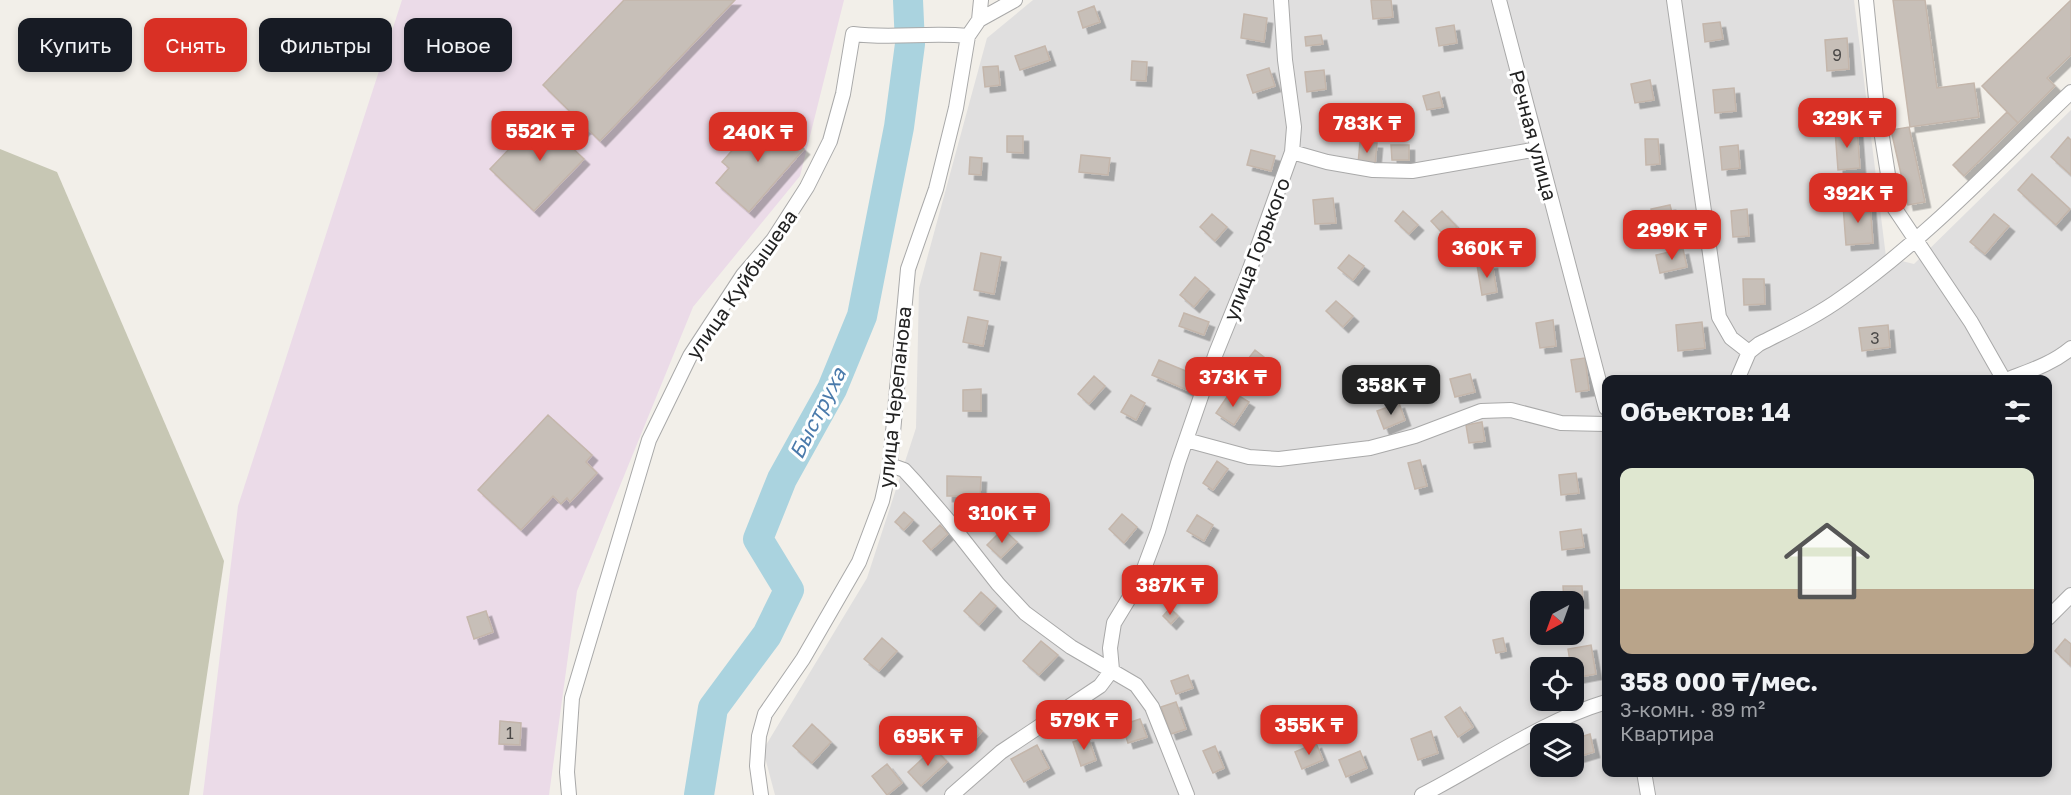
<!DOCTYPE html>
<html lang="ru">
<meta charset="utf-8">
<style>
body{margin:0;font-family:"Golos Text",sans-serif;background:#242831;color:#f1f3f6;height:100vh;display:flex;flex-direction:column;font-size:22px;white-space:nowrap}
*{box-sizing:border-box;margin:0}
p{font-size:20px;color:#9ea1a6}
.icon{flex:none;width:33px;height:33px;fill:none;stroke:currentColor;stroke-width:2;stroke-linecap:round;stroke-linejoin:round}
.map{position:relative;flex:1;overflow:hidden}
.side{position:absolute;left:1602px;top:375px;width:450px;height:402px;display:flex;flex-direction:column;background:#171b24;border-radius:12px;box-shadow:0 3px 9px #0003}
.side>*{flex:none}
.top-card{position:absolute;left:18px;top:18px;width:570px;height:54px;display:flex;gap:12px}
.needle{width:39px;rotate:221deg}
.fabs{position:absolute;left:1530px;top:591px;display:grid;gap:12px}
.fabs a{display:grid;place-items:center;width:54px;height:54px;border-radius:12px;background:#171b24;box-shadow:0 3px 9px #0003;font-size:30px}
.price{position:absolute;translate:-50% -51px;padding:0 14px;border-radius:12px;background:#d93025;color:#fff;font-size:20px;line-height:39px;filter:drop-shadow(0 2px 3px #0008)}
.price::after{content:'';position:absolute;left:50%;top:36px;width:18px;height:14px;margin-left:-9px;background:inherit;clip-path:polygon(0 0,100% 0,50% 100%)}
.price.on{background:#222;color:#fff}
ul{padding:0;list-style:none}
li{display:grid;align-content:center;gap:12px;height:318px;padding:0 18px}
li+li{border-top:2px solid #363941}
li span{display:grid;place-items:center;height:186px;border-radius:12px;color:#555}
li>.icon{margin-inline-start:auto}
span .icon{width:108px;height:108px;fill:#fffc;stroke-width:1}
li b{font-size:26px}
h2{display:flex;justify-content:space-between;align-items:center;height:72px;padding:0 18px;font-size:26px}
.tag{padding:0 21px;border-radius:12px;background:#171b24;box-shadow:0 3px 9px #0003;font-size:21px;line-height:54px}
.tag.on{background:#d93025;color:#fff}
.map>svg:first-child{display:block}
</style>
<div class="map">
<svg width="2071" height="795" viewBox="0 0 2071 795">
<defs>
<filter id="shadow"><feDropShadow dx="5.5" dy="5.5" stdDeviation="0" flood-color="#0004"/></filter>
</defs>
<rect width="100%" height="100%" fill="#f2efe9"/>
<path fill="#e0dfdf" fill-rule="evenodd" d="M1033,0H1854L1886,257L1914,264L2071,110V795H775L763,750L867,578L916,428L919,288L987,38ZM1606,380H2048V772H1606ZM1540,602H1574V634H1540ZM1540,668H1574V700H1540ZM1540,734H1574V766H1540Z"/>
<path fill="#ebdbe8" d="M402,0H844L800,176L693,307L577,591L549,795H203L238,506Z"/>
<path fill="#c7c7b4" d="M0,149L57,172L224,561L189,795H0Z"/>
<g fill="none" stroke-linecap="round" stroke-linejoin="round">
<path stroke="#aad3df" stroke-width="30" d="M699,795L713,708L767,635L789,590L758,539L782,479L832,389L862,316L899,127L910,44L908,0"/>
</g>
<path fill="#c7bfb8" stroke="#c4b6ab" stroke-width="1.5" filter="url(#shadow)" d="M624,0H735L600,141L543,85Z
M1371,0H1391L1393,17L1373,19Z
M1893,0H1925L1937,88L1974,83L1979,117L1910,127Z
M2071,0V55L2047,78L2055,86L2018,123L1982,86Z
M1094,6L1100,22L1083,28L1078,12Z
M1244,14L1267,18L1264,42L1241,38Z
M1720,22L1723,39L1705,42L1703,24Z
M1454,25L1457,43L1439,46L1436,28Z
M1321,35L1323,44L1306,46L1305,37Z
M1847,38L1849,69L1827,71L1825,40Z
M1045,46L1050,60L1020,70L1015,56Z
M1132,61L1147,62L1146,81L1131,80Z
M998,66L1000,85L985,87L983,67Z
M1269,68L1275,86L1253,93L1247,75Z
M1324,70L1326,89L1307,92L1305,72Z
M1650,80L1654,100L1635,103L1631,84Z
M1734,88L1736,111L1715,113L1713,90Z
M1439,92L1443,107L1427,110L1423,96Z
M2007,112L2018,123L1964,176L1953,165Z
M764,114L804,149L749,212L716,183L729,168L722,162Z
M540,117L558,135L575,117L586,127L569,145L584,159L534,211L490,169Z
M1909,127L1925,202L1908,205L1891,130Z
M1857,128L1860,168L1838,170L1835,130Z
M1007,136H1023V153L1007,152Z
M2068,137L2071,140V175L2051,157Z
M1645,139H1658L1660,164L1646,165Z
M1360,142L1377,143L1375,165L1358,164Z
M1391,145H1409V160H1392Z
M1738,145L1740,168L1722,170L1720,147Z
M1251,150L1275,156L1271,171L1247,165Z
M1081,155L1110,158L1108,175L1079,172Z
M970,157L982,158L981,175L969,174Z
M2032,174L2070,209L2056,225L2018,190Z
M1333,198L1336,223L1315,224L1313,200Z
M1870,203L1873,243L1846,245L1843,205Z
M1670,205L1675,224L1655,228L1651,209Z
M1747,209L1749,236L1733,237L1731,211Z
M1403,211L1418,225L1409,234L1395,221Z
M1442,211L1457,227L1446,237L1431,221Z
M1212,214L1227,227L1215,241L1200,227Z
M1994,214L2009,226L1985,254L1970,242Z
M1683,249L1687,267L1660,273L1656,255Z
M981,253L1001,257L994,294L974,290Z
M1349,255L1364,266L1353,280L1338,268Z
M1492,263L1497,292L1482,295L1477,265Z
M1195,277L1209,289L1194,307L1180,295Z
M1743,279H1764L1765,304L1744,305Z
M1336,301L1353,316L1343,327L1326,311Z
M1184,313L1209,322L1204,335L1179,326Z
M968,317L988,321L983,346L963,342Z
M1553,320L1556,346L1540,348L1536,323Z
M1702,322L1705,348L1678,351L1676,325Z
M1888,325L1890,347L1862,351L1859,328Z
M1255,350L1273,364L1259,381L1242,367Z
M1585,358L1589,390L1576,392L1571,360Z
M1159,360L1193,374L1187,390L1152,375Z
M1470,374L1475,392L1455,397L1450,379Z
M1094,376L1105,386L1089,404L1078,394Z
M981,389V411H963V390Z
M1231,391L1249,402L1234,425L1216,413Z
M1131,395L1145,403L1136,420L1121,412Z
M1399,403L1405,420L1384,429L1377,411Z
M548,415L592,455L586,462L597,473L570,502L567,498L561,504L553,496L521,530L478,490Z
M1482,422L1485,441L1469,443L1466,425Z
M1420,460L1427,486L1415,489L1408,463Z
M1217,461L1228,469L1213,490L1203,483Z
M1576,473L1579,493L1561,495L1559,475Z
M947,476L981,477L980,496H947Z
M904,512L913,520L904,530L895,522Z
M1122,514L1137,527L1124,543L1109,529Z
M1197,515L1213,525L1204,541L1187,531Z
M940,525L948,534L931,550L923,541Z
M1003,529L1017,542L1001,558L987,545Z
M1581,529L1584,547L1562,550L1560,532Z
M1563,586H1582L1583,603L1564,602Z
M981,592L996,606L979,625L964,611Z
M1170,608L1178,616L1171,624L1163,616Z
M486,611L493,632L474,639L467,617Z
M882,638L897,651L879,671L864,659Z
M1503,638L1506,651L1496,653L1493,640Z
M2065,639L2071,644L2070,665L2055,651Z
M1041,641L1058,655L1039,675L1023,661Z
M1591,645L1596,674L1574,678V668H1571L1568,649Z
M1188,675L1193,688L1176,694L1171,681Z
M1176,702L1186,729L1171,734L1161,707Z
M1460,707L1473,727L1458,737L1445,717Z
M1140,719L1147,737L1128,743L1122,725Z
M970,720L982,731L970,745L958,734Z
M500,721L521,723L520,745L499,744Z
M812,724L831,742L812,763L793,746Z
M1431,731L1438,753L1418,760L1411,739Z
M1590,734L1594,752L1574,758V739Z
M1088,737L1096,760L1081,766L1073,742Z
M1316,743L1323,760L1302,769L1295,752Z
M1037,745L1049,768L1024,782L1011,759Z
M1215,746L1224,768L1213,773L1203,751Z
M934,748L947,762L921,786L908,772Z
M1360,751L1367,768L1346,777L1339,760Z
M887,764L902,783L887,795L872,776Z"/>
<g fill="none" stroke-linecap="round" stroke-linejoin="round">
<defs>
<path id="street" d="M1499,0L1606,408
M1674,0L1719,317L1731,338L1749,352
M1866,0L1876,99L1893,206L1971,322L2004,380
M979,20L981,0
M1292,152L1327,162L1373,170L1412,171L1538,149
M1737,380L1749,352L1759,344C1787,330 1817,316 1843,297C1926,239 1997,162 2071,92
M2006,380C2029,371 2052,364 2071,348
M1186,440L1249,457L1279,459L1370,448L1415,436L1481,411L1511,410L1561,423L1606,424
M890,465L904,470L916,483L947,519L998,584L1025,613L1071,647L1136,685L1152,707L1187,795
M2048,618L2071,595
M1644,772L1648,795
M569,795L567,772L572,698L649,440L690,356L743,275L773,240L807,187L830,141L843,94L853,34C891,39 930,32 968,36
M761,795L757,766L759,736L765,714L803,659L859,562L882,501L890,465L908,269L936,189L956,108L968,36L979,20L1015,0
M952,795L1001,752L1100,686L1112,670L1110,648L1114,623L1139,582L1158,531L1178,463L1216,353L1248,274L1292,152L1294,127L1285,60L1281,0
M1422,795C1483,764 1540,722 1606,702"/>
</defs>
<use href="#street" stroke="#a9a9a9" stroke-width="16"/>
<use href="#street" stroke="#fff" stroke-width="14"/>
</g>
<g text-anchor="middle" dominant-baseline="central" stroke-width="6" stroke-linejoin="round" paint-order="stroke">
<g font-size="16" fill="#4b4948">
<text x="1837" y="55">9</text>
<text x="1875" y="338">3</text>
<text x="510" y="733">1</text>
</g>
<g font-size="20" fill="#222" stroke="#fff">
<text transform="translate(1534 135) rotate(75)">Речная улица</text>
<text transform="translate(1256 249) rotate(-69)">улица Горького</text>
<text transform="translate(741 284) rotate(-55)">улица Куйбышева</text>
<text transform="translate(894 397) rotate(-84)">улица Черепанова</text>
</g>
<g font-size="21" font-style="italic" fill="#4a7aab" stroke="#fff">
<text transform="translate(817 413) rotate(-63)">Быструха</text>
</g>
</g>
</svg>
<div class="fabs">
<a><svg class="needle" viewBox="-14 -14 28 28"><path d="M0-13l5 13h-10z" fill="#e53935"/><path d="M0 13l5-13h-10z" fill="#9ea1a6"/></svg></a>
<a><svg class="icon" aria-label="locate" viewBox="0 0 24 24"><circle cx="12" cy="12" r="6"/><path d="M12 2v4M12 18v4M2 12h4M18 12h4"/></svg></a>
<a><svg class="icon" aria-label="layers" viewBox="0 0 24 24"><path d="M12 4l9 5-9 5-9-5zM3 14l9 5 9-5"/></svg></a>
</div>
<b class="price" style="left:1847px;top:149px">329K ₸</b>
<b class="price" style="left:1367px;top:154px">783K ₸</b>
<b class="price" style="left:540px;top:162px">552K ₸</b>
<b class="price" style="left:758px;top:163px">240K ₸</b>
<b class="price" style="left:1858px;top:224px">392K ₸</b>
<b class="price" style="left:1672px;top:261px">299K ₸</b>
<b class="price" style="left:1487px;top:279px">360K ₸</b>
<b class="price" style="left:1233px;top:408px">373K ₸</b>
<b class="price on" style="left:1391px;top:416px">358K ₸</b>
<b class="price" style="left:1002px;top:544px">310K ₸</b>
<b class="price" style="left:1170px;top:616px">387K ₸</b>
<b class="price" style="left:1084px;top:751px">579K ₸</b>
<b class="price" style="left:1309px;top:756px">355K ₸</b>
<b class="price" style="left:928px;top:767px">695K ₸</b>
<div class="top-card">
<a class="tag">Купить</a>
<a class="tag on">Снять</a>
<a class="tag">Фильтры</a>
<a class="tag">Новое</a>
</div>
<section class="side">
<h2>Объектов: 14<svg class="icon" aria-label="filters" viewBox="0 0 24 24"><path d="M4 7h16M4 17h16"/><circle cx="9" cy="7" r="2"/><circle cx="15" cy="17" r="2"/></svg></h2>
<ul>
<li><span style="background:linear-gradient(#dfe7d0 65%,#b9a48a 0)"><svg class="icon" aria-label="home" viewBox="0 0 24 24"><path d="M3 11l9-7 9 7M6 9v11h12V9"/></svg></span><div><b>358 000 ₸/мес.</b><p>3-комн. · 89 m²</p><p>Квартира</p></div></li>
</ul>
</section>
</div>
